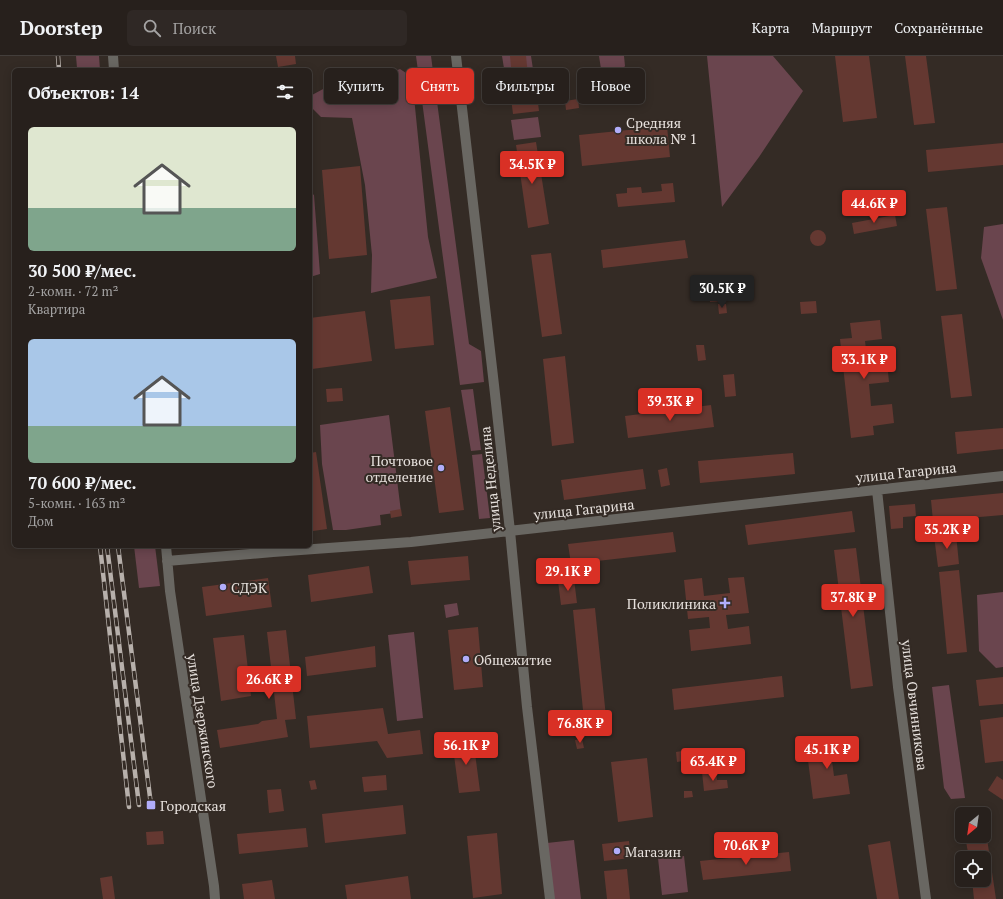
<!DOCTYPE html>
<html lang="ru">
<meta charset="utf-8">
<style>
body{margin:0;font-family:"PT Serif",serif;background:#2f2825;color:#f1f3f6;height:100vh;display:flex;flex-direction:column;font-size:15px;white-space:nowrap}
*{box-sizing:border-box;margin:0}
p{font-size:13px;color:#a4a3a3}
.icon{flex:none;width:22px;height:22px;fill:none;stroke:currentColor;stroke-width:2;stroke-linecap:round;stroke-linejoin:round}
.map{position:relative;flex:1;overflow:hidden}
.sheet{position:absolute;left:12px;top:12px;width:300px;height:480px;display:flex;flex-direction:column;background:#27201c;border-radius:6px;box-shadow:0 2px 10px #0003,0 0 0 1px #433e3b}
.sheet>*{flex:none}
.guide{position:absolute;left:324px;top:12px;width:380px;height:36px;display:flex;gap:8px}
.needle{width:26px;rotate:209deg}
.tools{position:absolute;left:955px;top:751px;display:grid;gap:8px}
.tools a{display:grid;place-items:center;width:36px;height:36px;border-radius:6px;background:#27201c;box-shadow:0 2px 10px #0003,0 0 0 1px #433e3b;font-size:20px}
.price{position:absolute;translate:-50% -34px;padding:0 9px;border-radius:4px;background:#d93025;color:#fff;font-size:13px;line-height:26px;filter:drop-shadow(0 1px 2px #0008)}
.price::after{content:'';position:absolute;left:50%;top:24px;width:12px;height:9px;margin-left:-6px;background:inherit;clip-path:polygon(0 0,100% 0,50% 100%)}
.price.selected{background:#222;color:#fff}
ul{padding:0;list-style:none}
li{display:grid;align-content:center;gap:8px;height:212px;padding:0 16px}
li span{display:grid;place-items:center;height:124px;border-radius:6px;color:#555}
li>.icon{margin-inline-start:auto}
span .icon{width:72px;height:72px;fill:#fffc;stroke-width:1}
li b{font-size:17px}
h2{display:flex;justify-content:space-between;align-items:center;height:48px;padding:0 16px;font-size:17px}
.chip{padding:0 14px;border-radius:6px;background:#27201c;box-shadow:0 2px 10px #0003,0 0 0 1px #433e3b;font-size:14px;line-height:36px}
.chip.selected{background:#d93025;color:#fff}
header{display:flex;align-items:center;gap:24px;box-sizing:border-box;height:56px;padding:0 20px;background:#27201c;border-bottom:1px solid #433e3b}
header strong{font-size:19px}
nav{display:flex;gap:22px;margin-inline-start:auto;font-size:14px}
.search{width:280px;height:36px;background:#2f2825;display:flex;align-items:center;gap:10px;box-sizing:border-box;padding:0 14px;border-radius:6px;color:#a4a3a3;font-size:15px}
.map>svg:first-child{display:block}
</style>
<header>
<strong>Doorstep</strong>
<div class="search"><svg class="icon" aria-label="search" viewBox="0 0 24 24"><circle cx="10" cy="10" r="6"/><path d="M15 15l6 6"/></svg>Поиск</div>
<nav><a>Карта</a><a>Маршрут</a><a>Сохранённые</a></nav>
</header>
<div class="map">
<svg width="1003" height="843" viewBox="0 0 1003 843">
<rect width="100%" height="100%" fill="#342b25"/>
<path fill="#6a454e" d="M76,0H99L100,14H64V13L77,12Z
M416,0H431L469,288L481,295L484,326L460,329Z
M502,0H531L536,33L508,37Z
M599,0H624L625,10L620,17H608L601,13Z
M707,0H773L803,35L759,101L722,151Z
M400,13L412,21L428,181L437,222L371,237L372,199L365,129L352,62L321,61L312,52V39L325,32L353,29L376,37L377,23Z
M538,61L541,81L514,84L511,64Z
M310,136L314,139L320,218L310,221Z
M1003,168V264L981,202L984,171Z
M473,333L481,394L471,395L461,334Z
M389,359L401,456L380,459L381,469L346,474H333L322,408L320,369Z
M482,398L490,462L479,463L472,399Z
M134,490H155L160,530L139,532Z
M1003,536V611L996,612L979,595L977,539Z
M457,547L459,559L446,562L444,549Z
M414,576L423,662L397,665L388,579Z
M949,629L965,742L951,743L944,732L932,631Z
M574,784L581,843H554L547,787Z
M684,800L688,836L662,839L658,802Z"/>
<path fill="#643831" d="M276,0H295L296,8L278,11Z
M510,0H526L529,29L513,31Z
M835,0H869L877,62L843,66Z
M905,0H926L935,67L914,69Z
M537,39L539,55L513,58L511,42Z
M578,43L579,52L566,54L565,45Z
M667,70L670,101L582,110L579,79Z
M536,86L549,168L528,172L516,89Z
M1003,87V109L928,116L926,94Z
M360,110L367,199L329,203L322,114Z
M673,127L675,146L618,151L616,138L627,137V132L641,131L642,137L662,135L661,128Z
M947,151L957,233L936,235L926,153Z
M895,159L897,170L854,178L852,167Z
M810 182a8 8 0 1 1 16 0a8 8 0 1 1-16 0Z
M685,184L688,202L603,212L601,194Z
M551,197L562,278L542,281L531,199Z
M727,227L728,245L710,246L708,228Z
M430,240L434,289L395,293L390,244Z
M816,245L817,257L801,258L800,246Z
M718,248H726L727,257L719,258Z
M365,255L372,305L312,313L310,300V262Z
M962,258L972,340L951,342L941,260Z
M880,264L882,283L865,285L868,309L887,306L889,326L869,328L871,350L892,348L894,367L873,370L874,379L851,382L840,283L852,282L850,267Z
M696,289H704L706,304L698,305Z
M565,300L574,387L552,390L543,303Z
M734,318L736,340L725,341L723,319Z
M342,332L343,345L327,346L326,333Z
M711,349L714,371L628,382L625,360Z
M450,351L464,454L439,457L425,355Z
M1003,372V393L957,398L955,376Z
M316,396L327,473L313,475L310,457V397Z
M793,397L795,418L700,427L698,405Z
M667,412L670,429L661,431L658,414Z
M643,413L646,433L564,444L561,424Z
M1003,437V459L933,465L931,444Z
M915,448L916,460L903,461V472L891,473L889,450Z
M401,453L402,460L391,462L390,455Z
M852,455L855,476L748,489L745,469Z
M673,476L676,496L571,508L568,488Z
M956,478L959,508L938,511L934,480Z
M856,492L873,630L851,633L834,494Z
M468,500L470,524L411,529L408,505Z
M369,510L373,537L311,546L308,519Z
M959,514L967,596L947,598L939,516Z
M744,521L749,557L726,559L728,573L749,570L751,588L691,595L689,574L710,572L709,561L688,563L684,524L702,522L704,540L730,537L728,522Z
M268,522L272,551L206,560L202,531Z
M574,523L577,547L561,549L558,525Z
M595,552L606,661L584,664L573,554Z
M478,571L483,631L454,634L448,574Z
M286,574L296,663L285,664L288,681L220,692L217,674L258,668L262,665L277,663L267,576Z
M244,579L251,640L221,645L213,582Z
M375,590L376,611L307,620L305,601Z
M782,620L784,641L674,654L672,633Z
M1003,621V648L979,650L976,624Z
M383,652L388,678L420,674L423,698L387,702L377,685L310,692L307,660Z
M1003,661V705L985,707L980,664Z
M473,682L480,735L459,737L452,684Z
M582,683L584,692L577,693L575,684Z
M843,684L846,702L832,705L834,720L847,718L850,738L813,743L806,689Z
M688,694L689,704L677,706L676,696Z
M647,702L653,761L618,766L611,706Z
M716,715L717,724H727L728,732L704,735L702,716Z
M386,719L387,734L364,736L362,721Z
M997,720L1003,724V744L988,734Z
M315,724L317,733L311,734L309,725Z
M281,733L284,755L269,757L267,734Z
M684,735H692L693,741L684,742Z
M403,749L406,778L325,787L322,758Z
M984,769H985L996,843H974L972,824H984V802H969L965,780H984Z
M306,772L308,791L239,798L237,778Z
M163,775L164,788L147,789L146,776Z
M497,777L502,838L473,842L467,780Z
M629,785L631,802L604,805L602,788Z
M890,785L899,843H877L868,789Z
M789,796L791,815L703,824L700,805Z
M627,813L630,843H607L604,815Z
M112,820L115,843H103L100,822Z
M408,820L411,843H347L345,829Z
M272,824L275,843H244L242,828Z"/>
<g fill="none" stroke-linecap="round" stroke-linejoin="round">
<path stroke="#696762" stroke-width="10" d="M113,0L114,14
M456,0L494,329L510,475L527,651L550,843
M877,434L898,631L926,843
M166,490L170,535L214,830L215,843
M167,505L273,496L411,486L911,430L1003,420"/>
<defs>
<path id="rail" d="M58,0L59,14
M100,490L129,751
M107,490L139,749
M118,490L151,749"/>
</defs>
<use href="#rail" stroke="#b7b0ab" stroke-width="4.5"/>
<use href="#rail" stroke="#342b25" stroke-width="3" stroke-dasharray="9" stroke-linecap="butt"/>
</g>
<g fill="#b1adfa" stroke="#342b25" stroke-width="1.5">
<circle cx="618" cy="74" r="4"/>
<circle cx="441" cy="412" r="4"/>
<circle cx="223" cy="531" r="4"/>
<path d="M723 541h4v4h4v4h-4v4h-4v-4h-4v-4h4z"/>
<circle cx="466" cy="603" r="4"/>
<rect x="146" y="744" width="10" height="10" rx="2"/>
<circle cx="617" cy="795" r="4"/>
</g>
<g text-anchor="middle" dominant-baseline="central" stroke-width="4" stroke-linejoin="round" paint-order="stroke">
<g font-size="14" fill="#e7e1dd" stroke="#342b25" text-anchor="start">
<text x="626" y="66">Средняя<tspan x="626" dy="16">школа № 1</tspan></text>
<text x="433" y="404" text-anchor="end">Почтовое<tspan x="433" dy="16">отделение</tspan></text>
<text x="231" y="531">СДЭК</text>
<text x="716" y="547" text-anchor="end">Поликлиника</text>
<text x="474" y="603">Общежитие</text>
<text x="160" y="749">Городская</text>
<text x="625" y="795">Магазин</text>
</g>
<g font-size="14" fill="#e7e1dd" stroke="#342b25">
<text transform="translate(906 416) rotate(-6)">улица Гагарина</text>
<text transform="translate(490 423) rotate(-96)">улица Неделина</text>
<text transform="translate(584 453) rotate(-6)">улица Гагарина</text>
<text transform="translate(915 649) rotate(83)">улица Овчинникова</text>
<text transform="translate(203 665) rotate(81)">улица Дзержинского</text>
</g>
</g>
</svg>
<div class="tools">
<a><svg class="needle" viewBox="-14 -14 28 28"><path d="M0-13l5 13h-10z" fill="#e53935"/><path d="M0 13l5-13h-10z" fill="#a4a3a3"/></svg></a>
<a><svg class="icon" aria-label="locate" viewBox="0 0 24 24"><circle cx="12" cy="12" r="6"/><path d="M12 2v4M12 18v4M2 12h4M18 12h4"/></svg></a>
</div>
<b class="price" style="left:532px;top:129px">34.5K ₽</b>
<b class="price" style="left:874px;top:168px">44.6K ₽</b>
<b class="price selected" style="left:722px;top:253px">30.5K ₽</b>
<b class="price" style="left:864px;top:324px">33.1K ₽</b>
<b class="price" style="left:670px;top:366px">39.3K ₽</b>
<b class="price" style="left:947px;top:494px">35.2K ₽</b>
<b class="price" style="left:568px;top:536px">29.1K ₽</b>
<b class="price" style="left:853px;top:562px">37.8K ₽</b>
<b class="price" style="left:269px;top:644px">26.6K ₽</b>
<b class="price" style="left:580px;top:688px">76.8K ₽</b>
<b class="price" style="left:466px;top:710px">56.1K ₽</b>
<b class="price" style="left:827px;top:714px">45.1K ₽</b>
<b class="price" style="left:713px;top:726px">63.4K ₽</b>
<b class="price" style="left:746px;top:810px">70.6K ₽</b>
<div class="guide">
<a class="chip">Купить</a>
<a class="chip selected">Снять</a>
<a class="chip">Фильтры</a>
<a class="chip">Новое</a>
</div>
<section class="sheet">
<h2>Объектов: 14<svg class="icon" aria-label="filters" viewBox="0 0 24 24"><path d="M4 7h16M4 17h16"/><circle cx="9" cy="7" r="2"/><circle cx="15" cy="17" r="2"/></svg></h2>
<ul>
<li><span style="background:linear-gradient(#dfe7d0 65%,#7fa58c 0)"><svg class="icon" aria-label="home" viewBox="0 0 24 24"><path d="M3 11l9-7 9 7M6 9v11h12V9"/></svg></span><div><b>30 500 ₽/мес.</b><p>2-комн. · 72 m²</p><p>Квартира</p></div></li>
<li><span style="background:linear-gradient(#a9c7e8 70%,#7fa58c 0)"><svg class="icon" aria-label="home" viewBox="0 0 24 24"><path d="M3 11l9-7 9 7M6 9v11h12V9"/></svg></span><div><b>70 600 ₽/мес.</b><p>5-комн. · 163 m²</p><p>Дом</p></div></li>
</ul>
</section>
</div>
